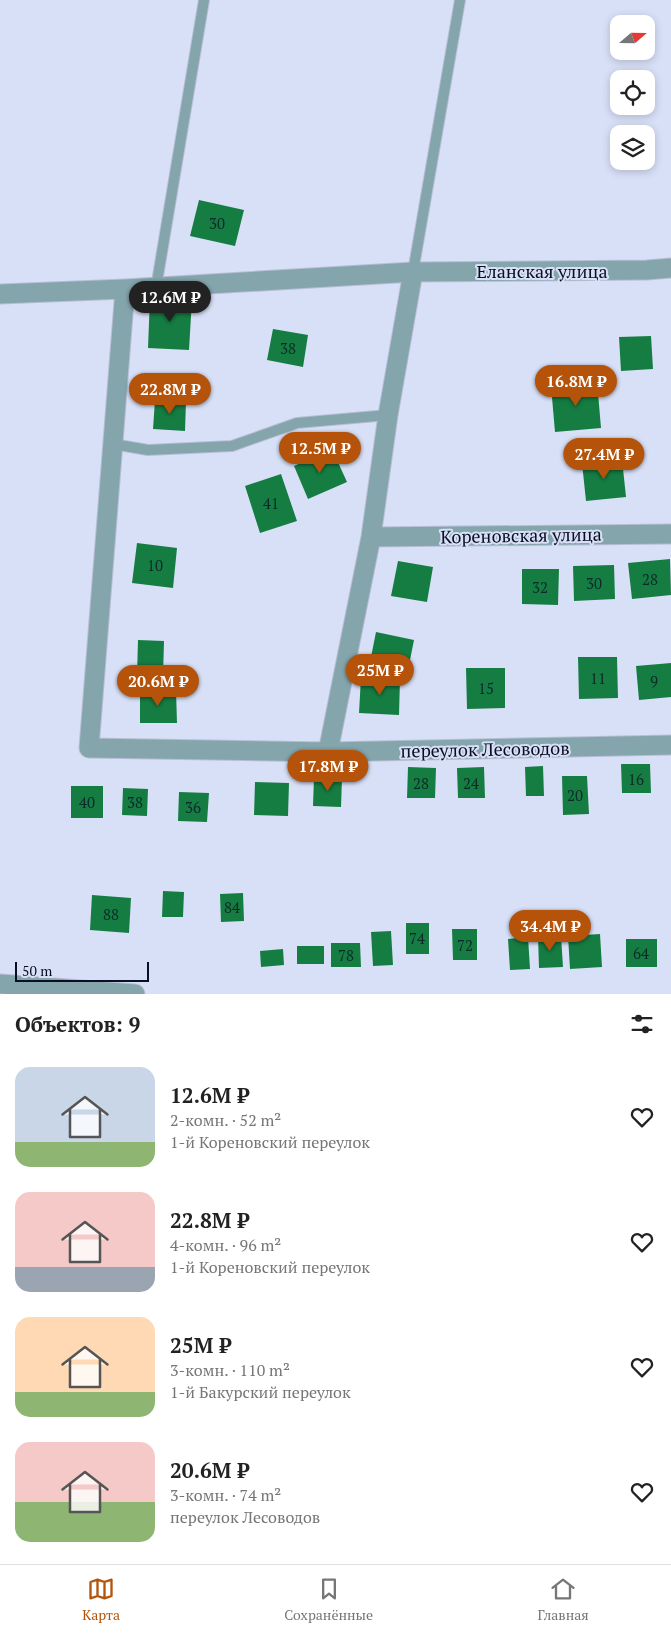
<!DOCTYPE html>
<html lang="ru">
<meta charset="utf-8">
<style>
body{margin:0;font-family:"PT Serif",serif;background:#f2f2f2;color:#222;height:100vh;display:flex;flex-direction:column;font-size:19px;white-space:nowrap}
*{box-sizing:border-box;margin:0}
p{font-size:16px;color:#767676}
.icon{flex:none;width:28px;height:28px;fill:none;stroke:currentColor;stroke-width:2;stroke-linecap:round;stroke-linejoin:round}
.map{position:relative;height:994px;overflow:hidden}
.sheet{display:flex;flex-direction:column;background:#fff;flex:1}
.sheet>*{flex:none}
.needle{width:32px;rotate:70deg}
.fabs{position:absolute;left:610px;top:15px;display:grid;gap:10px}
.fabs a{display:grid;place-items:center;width:45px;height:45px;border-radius:10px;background:#fff;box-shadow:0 2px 8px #0003;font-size:25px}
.scale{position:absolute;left:15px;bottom:12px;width:134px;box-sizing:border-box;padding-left:5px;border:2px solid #0a0e22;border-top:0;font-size:14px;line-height:18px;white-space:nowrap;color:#0a0e22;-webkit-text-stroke:4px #d8e0f7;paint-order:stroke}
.price{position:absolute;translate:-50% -42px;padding:0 11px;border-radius:18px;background:#b45309;color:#fff;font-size:16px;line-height:32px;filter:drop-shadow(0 1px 2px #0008)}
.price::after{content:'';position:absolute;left:50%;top:30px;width:15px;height:11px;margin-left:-8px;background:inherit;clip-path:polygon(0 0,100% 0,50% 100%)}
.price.active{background:#222;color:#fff}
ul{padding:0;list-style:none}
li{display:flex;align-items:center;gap:15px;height:125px;padding:0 15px}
li span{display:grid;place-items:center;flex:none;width:140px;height:100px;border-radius:15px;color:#555}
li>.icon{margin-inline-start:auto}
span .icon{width:60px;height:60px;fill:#fffc;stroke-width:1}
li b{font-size:21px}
h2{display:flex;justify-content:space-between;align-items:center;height:60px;padding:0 15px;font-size:21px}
.tab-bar{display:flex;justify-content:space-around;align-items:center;height:70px;border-top:1px solid #e0e0e0;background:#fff;font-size:14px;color:#767676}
.tab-bar a{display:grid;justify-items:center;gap:2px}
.tab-bar .active{color:#b45309}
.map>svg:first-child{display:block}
</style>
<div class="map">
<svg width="671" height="994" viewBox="0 0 671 994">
<rect width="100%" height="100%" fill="#d8e0f7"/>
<path fill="#157d42" d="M199,200L244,210L235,246L190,236Z
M150,297L192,299L189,350L148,348Z
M273,329L308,335L303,367L267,360Z
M651,336L653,369L621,371L619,337Z
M597,381L601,428L555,432L551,386Z
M155,400L186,401L185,431L153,429Z
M332,449L347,482L308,499L294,466Z
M622,459L626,497L586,501L582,463Z
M281,474L297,521L260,533L245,486Z
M137,543L177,548L173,588L132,583Z
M670,559L671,595L632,599L628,563Z
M398,561L433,567L427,602L391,596Z
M614,565L615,599L574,601L573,566Z
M522,569H559L558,605L522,604Z
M376,632L414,640L408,670L370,662Z
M138,640L164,641L163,677L137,676Z
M578,657H617L618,698L579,699Z
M671,663V697L639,700L636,666Z
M466,668H505V708L467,709Z
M361,677L400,679L399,715L359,713Z
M140,690H176L177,723H140Z
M621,764H650L651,793H622Z
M543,766L544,796H526L525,767Z
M408,767L436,768L435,798H407Z
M484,767L485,798H458L457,768Z
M562,776H587L589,814L563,815Z
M314,777L342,778L341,807L313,806Z
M255,782L289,783L288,816L254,815Z
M71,786H103V818H71Z
M123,788L148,789L147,816L122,815Z
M179,792L209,793L207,822L178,821Z
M163,891L184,892L183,917H162Z
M243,893L244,921L221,922L220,894Z
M92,895L131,898L129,933L90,930Z
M406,923H429V954H406Z
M452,929H477V960H453Z
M391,931L393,965L373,966L371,932Z
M600,934L602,967L570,969L568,936Z
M538,936H561L563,967L539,968Z
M528,937L530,969L510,970L508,939Z
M626,939H657V967H626Z
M331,943H360L361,967H331Z
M297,946H324V964H297Z
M283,949L284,965L261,967L260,951Z"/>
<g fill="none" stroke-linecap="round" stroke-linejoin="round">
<defs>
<path id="service" d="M413,272L460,0
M156,288L204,0
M113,444L148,450L232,446L297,423L388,415"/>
<path id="minor" d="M125,289L89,748L328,752L671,745
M0,294L125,289L413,272L647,270L671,268
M371,537L671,534
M328,752L371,537L388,415L413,272
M0,984L135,994"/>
</defs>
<use href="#service" stroke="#b7bed5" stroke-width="12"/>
<use href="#minor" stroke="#b7bed5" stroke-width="21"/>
<use href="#service" stroke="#84a5ac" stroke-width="10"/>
<use href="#minor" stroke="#84a5ac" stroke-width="19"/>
</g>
<g text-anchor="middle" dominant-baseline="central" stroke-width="4" stroke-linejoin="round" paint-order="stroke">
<g font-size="15" fill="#0d2a2a">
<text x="217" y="223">30</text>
<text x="288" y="348">38</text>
<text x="271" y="503">41</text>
<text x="155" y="565">10</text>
<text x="650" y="579">28</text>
<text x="594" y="583">30</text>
<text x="540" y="587">32</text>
<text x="598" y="678">11</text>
<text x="654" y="681">9</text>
<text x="486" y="688">15</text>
<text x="636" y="779">16</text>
<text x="421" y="783">28</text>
<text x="471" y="783">24</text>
<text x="575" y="795">20</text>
<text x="87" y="802">40</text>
<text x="135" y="802">38</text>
<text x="193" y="807">36</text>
<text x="232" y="907">84</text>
<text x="111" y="914">88</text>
<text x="417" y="938">74</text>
<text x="465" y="945">72</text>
<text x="641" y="953">64</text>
<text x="346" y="955">78</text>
</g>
<g font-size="18" fill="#0a0e22" stroke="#d8e0f7">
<text x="542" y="271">Еланская улица</text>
<text transform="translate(521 535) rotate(-1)">Кореновская улица</text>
<text transform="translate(485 749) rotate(-1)">переулок Лесоводов</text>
</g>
</g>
</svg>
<div class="fabs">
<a><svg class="needle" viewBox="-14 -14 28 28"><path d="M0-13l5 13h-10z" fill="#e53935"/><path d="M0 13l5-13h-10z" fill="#767676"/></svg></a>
<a><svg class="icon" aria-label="locate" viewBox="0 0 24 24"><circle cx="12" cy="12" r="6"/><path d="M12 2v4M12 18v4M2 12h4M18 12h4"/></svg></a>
<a><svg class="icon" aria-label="layers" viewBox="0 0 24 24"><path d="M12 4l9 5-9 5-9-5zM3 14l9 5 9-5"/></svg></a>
</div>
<div class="scale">50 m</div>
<b class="price active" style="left:170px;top:323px">12.6M ₽</b>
<b class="price" style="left:576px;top:407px">16.8M ₽</b>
<b class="price" style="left:170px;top:415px">22.8M ₽</b>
<b class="price" style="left:320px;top:474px">12.5M ₽</b>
<b class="price" style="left:604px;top:480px">27.4M ₽</b>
<b class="price" style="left:380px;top:696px">25M ₽</b>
<b class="price" style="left:158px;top:707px">20.6M ₽</b>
<b class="price" style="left:328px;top:792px">17.8M ₽</b>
<b class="price" style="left:550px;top:952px">34.4M ₽</b>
</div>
<section class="sheet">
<h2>Объектов: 9<svg class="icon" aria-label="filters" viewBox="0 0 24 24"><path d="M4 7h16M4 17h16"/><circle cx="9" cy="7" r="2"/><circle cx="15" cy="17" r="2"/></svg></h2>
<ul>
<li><span style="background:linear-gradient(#c9d6e8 75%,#8fb573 0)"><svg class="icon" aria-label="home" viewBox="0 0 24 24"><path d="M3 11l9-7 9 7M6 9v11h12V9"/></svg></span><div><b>12.6M ₽</b><p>2-комн. · 52 m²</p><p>1-й Кореновский переулок</p></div><svg class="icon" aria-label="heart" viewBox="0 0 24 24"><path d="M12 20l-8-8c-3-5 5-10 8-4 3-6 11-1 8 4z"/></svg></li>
<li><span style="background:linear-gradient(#f6c9c9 75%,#9aa5b1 0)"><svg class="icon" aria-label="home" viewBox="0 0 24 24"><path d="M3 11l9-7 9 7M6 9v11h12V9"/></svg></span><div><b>22.8M ₽</b><p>4-комн. · 96 m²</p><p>1-й Кореновский переулок</p></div><svg class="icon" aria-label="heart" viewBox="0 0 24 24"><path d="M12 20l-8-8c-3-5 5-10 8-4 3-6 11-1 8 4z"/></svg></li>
<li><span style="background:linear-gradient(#ffd9b3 75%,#8fb573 0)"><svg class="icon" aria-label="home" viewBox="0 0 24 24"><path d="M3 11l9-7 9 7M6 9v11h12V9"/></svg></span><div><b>25M ₽</b><p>3-комн. · 110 m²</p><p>1-й Бакурский переулок</p></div><svg class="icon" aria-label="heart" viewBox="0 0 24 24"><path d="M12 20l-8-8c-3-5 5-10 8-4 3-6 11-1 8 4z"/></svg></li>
<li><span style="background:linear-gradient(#f6c9c9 60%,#8fb573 0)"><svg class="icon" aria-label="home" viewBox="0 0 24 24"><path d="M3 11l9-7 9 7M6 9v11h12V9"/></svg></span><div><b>20.6M ₽</b><p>3-комн. · 74 m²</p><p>переулок Лесоводов</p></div><svg class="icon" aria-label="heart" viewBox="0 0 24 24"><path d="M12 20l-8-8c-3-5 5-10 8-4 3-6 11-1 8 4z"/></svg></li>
</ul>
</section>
<nav class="tab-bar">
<a class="active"><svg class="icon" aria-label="map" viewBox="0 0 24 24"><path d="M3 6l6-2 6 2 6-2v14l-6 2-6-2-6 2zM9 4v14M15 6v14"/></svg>Карта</a>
<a><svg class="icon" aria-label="saved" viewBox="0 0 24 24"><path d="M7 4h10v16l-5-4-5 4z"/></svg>Сохранённые</a>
<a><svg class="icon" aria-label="home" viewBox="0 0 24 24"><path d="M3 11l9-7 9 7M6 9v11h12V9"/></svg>Главная</a>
</nav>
